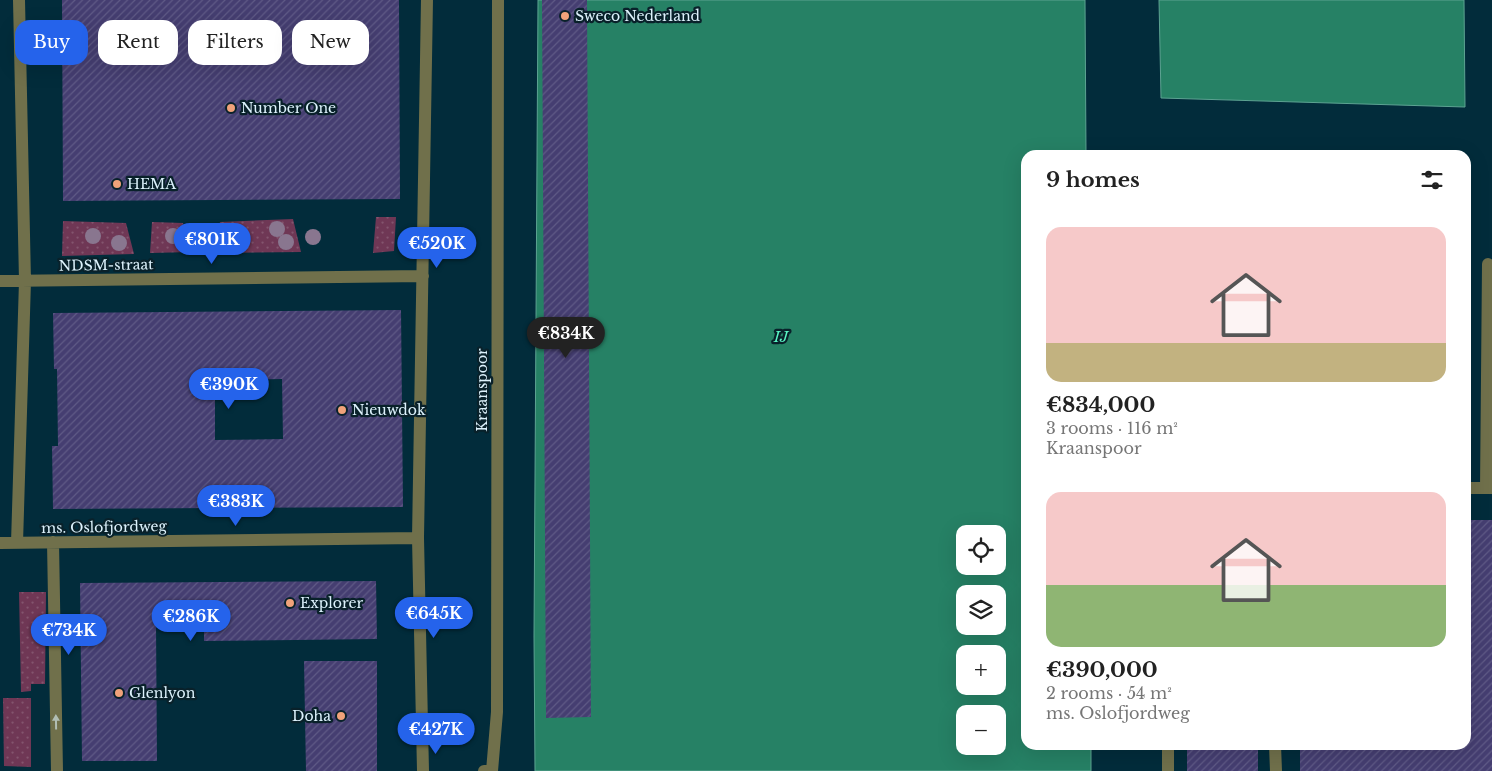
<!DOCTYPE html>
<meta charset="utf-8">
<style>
body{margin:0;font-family:"Libre Baskerville",serif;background:#f6f6f6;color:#222;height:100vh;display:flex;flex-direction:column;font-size:19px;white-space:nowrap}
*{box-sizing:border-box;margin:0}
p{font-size:16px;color:#767676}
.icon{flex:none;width:28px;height:28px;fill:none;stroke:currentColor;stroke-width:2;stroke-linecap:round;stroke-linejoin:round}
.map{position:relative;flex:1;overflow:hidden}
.drawer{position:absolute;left:1021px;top:150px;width:450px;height:600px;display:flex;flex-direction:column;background:#fff;border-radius:15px;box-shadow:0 5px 20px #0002}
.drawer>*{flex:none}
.banner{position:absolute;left:15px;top:20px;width:475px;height:45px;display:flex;gap:10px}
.buttons{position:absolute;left:956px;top:525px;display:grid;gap:10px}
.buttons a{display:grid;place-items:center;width:50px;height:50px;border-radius:10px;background:#fff;box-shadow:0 5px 20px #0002;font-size:25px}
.price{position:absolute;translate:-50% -42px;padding:0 11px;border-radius:18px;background:#2563eb;color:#fff;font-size:16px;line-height:32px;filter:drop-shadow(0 1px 2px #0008)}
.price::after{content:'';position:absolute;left:50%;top:30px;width:15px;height:11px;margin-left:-8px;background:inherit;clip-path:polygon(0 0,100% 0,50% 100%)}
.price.on{background:#222;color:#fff}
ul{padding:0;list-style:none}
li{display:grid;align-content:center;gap:10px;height:265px;padding:0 25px}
li span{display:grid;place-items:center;height:155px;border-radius:15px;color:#555}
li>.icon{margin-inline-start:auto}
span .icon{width:90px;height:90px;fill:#fffc;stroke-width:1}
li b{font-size:21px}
h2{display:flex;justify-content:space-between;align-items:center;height:60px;padding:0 25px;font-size:21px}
.pill{padding:0 18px;border-radius:15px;background:#fff;box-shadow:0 5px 20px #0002;font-size:18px;line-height:45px}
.pill.on{background:#2563eb;color:#fff}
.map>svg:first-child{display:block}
</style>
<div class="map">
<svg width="1492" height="771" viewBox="0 0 1492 771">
<defs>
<pattern id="grass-dots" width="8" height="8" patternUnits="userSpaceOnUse" patternTransform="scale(1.25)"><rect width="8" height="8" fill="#6f3755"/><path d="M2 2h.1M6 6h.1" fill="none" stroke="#83546e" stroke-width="1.8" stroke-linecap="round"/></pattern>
<pattern id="building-hatch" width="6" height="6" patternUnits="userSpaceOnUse" patternTransform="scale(1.25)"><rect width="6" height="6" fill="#453e71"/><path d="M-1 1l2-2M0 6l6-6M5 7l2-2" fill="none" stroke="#5f5a86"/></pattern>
</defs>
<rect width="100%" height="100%" fill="#022c3b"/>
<path fill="url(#grass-dots)" d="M376,217H396L394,251L373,253Z
M293,219L301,252L213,253L220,222Z
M63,221L126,223L134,254L62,256Z
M152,222L183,223L191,252L150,253Z
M19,592H46L45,684H31V691L21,692Z
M3,698H31V767L4,766Z"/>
<path fill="#268165" stroke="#5da392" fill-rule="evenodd" d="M538,0H1085L1086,155H1026V745H1091V771H535L534,636ZM965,534H998V566H965ZM965,594H998V626H965ZM965,654H998V686H965ZM965,714H998V746H965Z
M1159,0H1464L1465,107L1161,98Z"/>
<path fill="url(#building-hatch)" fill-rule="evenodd" d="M62,0H399L400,199L63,201Z
M542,0H587L591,717L546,718Z
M401,310L403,507L53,509L52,446H58L57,369H54L53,313ZM282,379L283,439L215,440V380Z
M1466,520H1492V771H1300V745H1466Z
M376,581L377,639L204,641V625H156L157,761H82L80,583Z
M304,661H377V771H306Z
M1187,745H1258V771H1187Z"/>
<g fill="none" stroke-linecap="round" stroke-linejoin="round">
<path stroke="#70704b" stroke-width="12" d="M0,281L423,276
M1466,488H1492
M1486,488L1488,264
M53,542L57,771
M0,543L418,538
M17,543L25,281L19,0
M1275,745L1276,771
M423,771L418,538L427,0
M484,771H492L497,712L498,0
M1168,771V745"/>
</g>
<g fill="#89768f">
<circle cx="277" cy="229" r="8"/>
<circle cx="93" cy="236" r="8"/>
<circle cx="173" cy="236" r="8"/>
<circle cx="313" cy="237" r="8"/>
<circle cx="286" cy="242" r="8"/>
<circle cx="119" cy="243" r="8"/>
</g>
<defs><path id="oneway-solid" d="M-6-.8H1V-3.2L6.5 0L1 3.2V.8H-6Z" transform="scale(1.25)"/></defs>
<use fill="#b1beb5" href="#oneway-solid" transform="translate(56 722) rotate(-91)"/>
<g fill="#f0a27a" stroke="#09212a" stroke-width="2">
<circle cx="565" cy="16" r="5"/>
<circle cx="231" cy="108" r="5"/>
<circle cx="117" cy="184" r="5"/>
<circle cx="342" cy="410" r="5"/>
<circle cx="290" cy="603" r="5"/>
<circle cx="119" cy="693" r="5"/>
<circle cx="341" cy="716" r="5"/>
</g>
<g text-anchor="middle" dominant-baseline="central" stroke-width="4.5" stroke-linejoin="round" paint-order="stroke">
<g font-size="14" fill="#ddf2fc" stroke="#09212a" text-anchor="start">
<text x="575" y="16">Sweco Nederland</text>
<text x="241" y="108">Number One</text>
<text x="127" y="184">HEMA</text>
<text x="352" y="410">Nieuwdok</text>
<text x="300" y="603">Explorer</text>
<text x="129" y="693">Glenlyon</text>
<text x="331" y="716" text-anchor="end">Doha</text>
</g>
<g font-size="14" fill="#ddf2fc" stroke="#09212a">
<text transform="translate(106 265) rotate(-1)">NDSM-straat</text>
<text transform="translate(482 390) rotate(-90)">Kraanspoor</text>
<text transform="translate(104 527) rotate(-1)">ms. Oslofjordweg</text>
</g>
<g font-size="15" font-style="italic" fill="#59f5c3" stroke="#09212a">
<text x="781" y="336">IJ</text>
</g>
</g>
</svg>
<div class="buttons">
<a><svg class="icon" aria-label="locate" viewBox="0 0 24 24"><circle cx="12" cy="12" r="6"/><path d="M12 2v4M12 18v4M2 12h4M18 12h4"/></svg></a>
<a><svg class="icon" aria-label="layers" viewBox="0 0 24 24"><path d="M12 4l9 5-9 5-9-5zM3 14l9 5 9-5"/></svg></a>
<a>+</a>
<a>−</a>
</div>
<b class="price" style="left:212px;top:265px">€801K</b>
<b class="price" style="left:437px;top:269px">€520K</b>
<b class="price on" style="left:566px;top:359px">€834K</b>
<b class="price" style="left:229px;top:410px">€390K</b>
<b class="price" style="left:236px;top:527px">€383K</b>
<b class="price" style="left:434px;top:639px">€645K</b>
<b class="price" style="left:191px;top:642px">€286K</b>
<b class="price" style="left:69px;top:656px">€734K</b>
<b class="price" style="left:436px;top:755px">€427K</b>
<div class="banner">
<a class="pill on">Buy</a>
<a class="pill">Rent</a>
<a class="pill">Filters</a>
<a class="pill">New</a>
</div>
<section class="drawer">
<h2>9 homes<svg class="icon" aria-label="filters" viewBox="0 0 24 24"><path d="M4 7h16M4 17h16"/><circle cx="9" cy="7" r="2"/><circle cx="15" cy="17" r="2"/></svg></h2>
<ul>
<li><span style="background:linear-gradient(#f6c9c9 75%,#c2b280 0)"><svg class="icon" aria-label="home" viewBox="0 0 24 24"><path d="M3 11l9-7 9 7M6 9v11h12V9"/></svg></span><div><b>€834,000</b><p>3 rooms · 116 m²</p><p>Kraanspoor</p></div></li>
<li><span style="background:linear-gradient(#f6c9c9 60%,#8fb573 0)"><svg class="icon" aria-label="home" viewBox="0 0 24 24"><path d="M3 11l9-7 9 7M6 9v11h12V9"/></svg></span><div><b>€390,000</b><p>2 rooms · 54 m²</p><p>ms. Oslofjordweg</p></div></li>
</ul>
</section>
</div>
